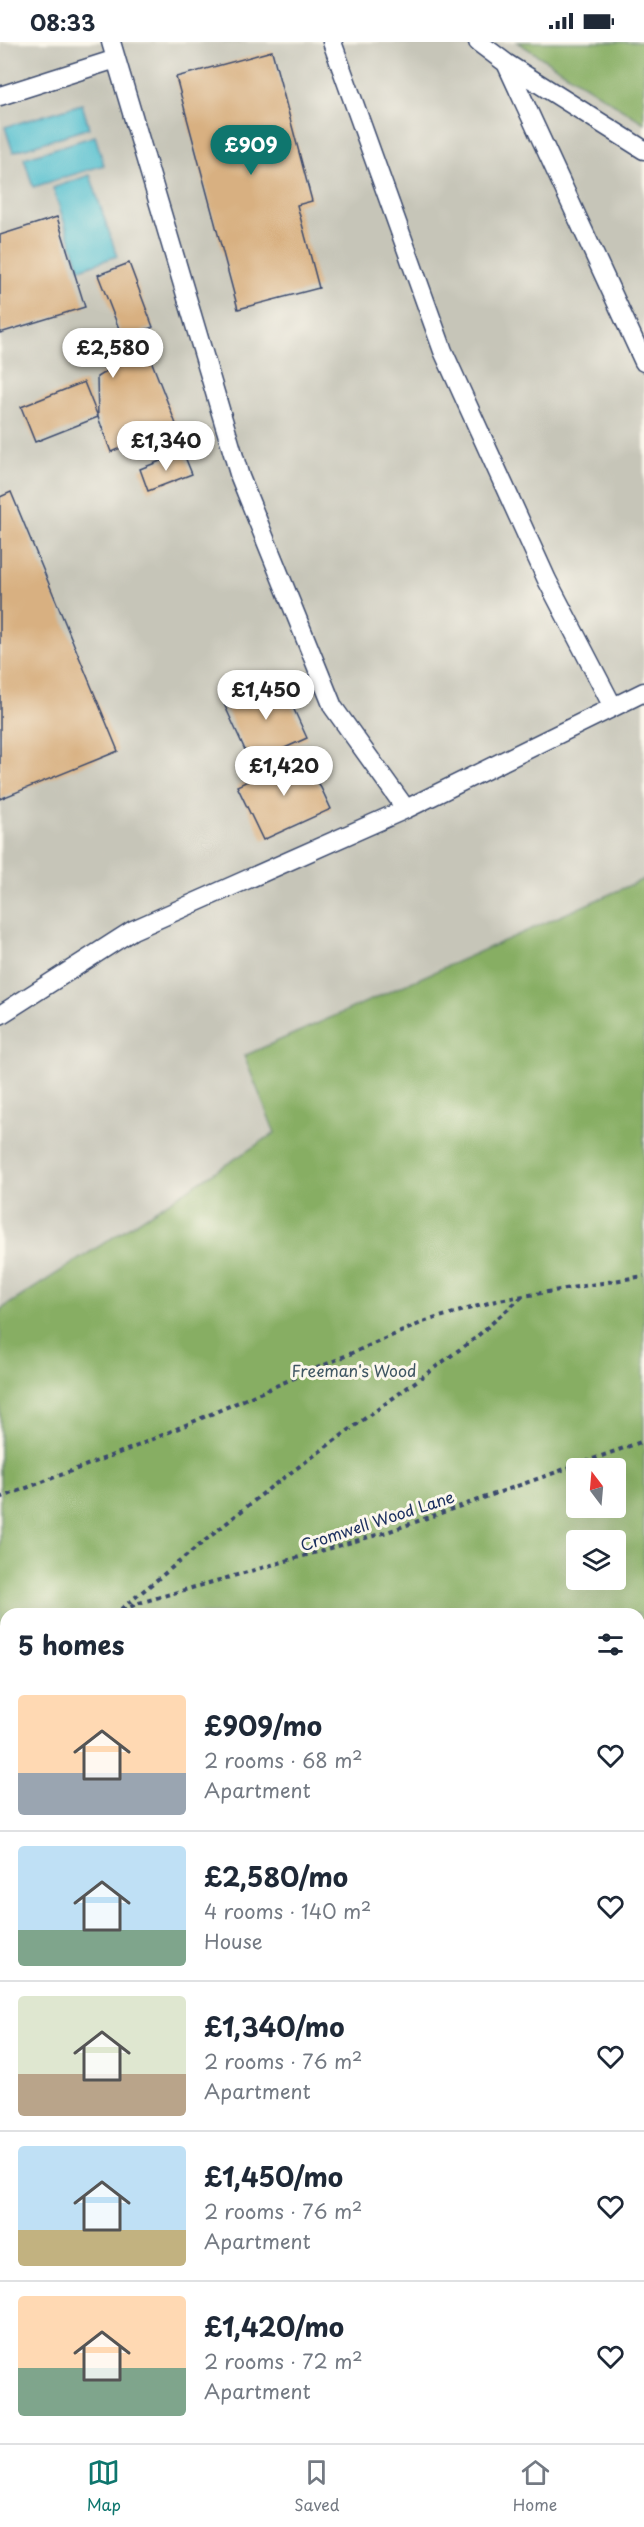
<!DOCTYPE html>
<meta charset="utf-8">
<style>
body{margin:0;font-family:"Playpen Sans",sans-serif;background:#f2f2f3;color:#1f2937;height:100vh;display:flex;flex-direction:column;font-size:22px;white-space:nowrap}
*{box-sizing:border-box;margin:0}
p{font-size:20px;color:#747a83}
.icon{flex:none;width:33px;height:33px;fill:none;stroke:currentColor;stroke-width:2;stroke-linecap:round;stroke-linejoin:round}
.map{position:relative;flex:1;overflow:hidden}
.panel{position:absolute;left:0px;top:1566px;width:645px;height:836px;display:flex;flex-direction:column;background:#fff;border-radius:18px 18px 0 0;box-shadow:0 6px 24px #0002}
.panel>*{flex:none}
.needle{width:39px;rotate:344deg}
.controls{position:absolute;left:566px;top:1416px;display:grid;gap:12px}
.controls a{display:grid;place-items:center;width:60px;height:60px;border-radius:6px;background:#fff;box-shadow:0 6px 24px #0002;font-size:30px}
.price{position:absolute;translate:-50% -51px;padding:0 14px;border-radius:21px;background:#fff;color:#222;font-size:20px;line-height:39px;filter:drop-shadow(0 2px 3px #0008)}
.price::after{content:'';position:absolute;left:50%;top:36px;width:18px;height:14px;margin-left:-9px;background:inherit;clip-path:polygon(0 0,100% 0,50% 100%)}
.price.current{background:#0f766e;color:#fff}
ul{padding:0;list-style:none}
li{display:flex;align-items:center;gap:18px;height:150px;padding:0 18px}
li+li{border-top:2px solid #e0e1e3}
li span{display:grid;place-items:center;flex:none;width:168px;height:120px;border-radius:6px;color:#555}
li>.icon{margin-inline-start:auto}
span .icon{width:72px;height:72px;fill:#fffc;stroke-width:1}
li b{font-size:26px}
h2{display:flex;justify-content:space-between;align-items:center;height:72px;padding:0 18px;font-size:26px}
.status{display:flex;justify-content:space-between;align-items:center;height:42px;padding:0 30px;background:#fff;direction:ltr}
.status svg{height:16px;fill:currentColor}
.tabs{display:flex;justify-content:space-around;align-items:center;height:84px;border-top:2px solid #e0e1e3;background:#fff;font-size:16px;color:#747a83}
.tabs a{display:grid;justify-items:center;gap:3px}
.tabs .current{color:#0f766e}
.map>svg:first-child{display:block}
</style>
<div class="status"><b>08:33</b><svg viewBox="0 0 49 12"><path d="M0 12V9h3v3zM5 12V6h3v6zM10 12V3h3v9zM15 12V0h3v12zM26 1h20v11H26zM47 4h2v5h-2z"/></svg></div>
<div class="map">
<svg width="644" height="2401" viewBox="0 0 644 2401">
<rect width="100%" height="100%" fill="#fbf7ec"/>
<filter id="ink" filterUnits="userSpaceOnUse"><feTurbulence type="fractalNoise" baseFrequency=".0167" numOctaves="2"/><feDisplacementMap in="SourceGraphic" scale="12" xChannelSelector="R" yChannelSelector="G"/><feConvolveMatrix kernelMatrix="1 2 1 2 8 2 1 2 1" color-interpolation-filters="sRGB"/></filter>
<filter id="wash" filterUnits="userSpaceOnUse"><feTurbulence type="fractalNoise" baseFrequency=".008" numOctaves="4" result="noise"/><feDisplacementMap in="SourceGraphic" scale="24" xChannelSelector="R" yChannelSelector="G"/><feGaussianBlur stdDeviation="1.35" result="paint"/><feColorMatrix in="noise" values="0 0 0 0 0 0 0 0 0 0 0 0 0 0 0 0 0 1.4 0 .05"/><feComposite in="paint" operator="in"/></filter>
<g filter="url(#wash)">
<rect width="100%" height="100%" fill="#f1e0c2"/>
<path fill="#c6c5b8" d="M0,0H517L644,81V837L244,1014L275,1091L0,1268Z"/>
<path fill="#aaca72" stroke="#627c68" stroke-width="1.5" d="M6,1666V1814L0,1825V1673Z
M644,2218V2401H591L588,2396H639V2222Z
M449,2396H536L529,2401H445Z"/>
<path fill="#87ae64" stroke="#516e61" stroke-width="1.5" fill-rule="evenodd" d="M517,0H644V81Z
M644,837V1838L639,1841V1572H6V1666L0,1673V1268L275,1091L244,1014ZM615,1426V1466H576V1426ZM615,1498V1538H576V1498Z
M6,1814V2396H64L56,2401H0V1825Z
M161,2396H449L445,2401H154Z
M536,2396H588L591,2401H529Z"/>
<path fill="#55c0cf" stroke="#387896" stroke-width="1.5" d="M82,62L89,86L13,110L5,85Z
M95,94L104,123L33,145L24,116Z
M90,133L117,214L80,227L53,146Z"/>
<g id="blocks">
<path fill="#d8b081" d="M272,9L312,159L297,163L319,246L238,267L176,35Z
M57,175L85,265L0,291V193Z
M129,221L153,285L140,290L176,382L111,410L98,375L35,400L21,365L84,340L98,375L97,335L110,327L102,303L123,297L98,233Z
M183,410L192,432L148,449L140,427Z
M11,450L118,709L0,757V455Z
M280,637L307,696L251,721L224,662Z
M305,712L331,767L263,798L237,744Z
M644,2037V2144L639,2148V2041Z"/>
</g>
</g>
<g filter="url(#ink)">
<use href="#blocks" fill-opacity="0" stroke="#3b4a6d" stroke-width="1.5"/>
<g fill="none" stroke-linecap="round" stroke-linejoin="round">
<defs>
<path id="lane" d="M332,0L443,309L547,538L613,665
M478,0L506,21L644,108
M506,21L644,320
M0,54L116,17
M406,767L644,650
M0,973L133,888L406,767L333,665L240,435L111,0"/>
<path id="primary" d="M639,2012L644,2008
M107,2401L115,2396"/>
</defs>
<use href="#lane" stroke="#3b4a6d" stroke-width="21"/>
<use href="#primary" stroke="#3b4a6d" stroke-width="36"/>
<path stroke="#3b4a6d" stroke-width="4" stroke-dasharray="4.5 4.5" stroke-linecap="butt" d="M0,1456L137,1404L426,1279L499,1258L644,1234
M121,1567L271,1445L474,1297L524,1253
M114,1572L139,1561L387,1490L644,1399
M0,1625L6,1622
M0,1825L6,1814"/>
<use href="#lane" stroke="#fff" stroke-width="18"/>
<use href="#primary" stroke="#fdbc70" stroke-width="33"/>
</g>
</g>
<g text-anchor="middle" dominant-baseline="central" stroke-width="6" stroke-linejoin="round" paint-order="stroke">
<g font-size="16" fill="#3f5663" stroke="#fbf7ec">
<text x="354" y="1328">Freeman's Wood</text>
</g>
<g font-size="16" fill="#1b2f5e" stroke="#fbf7ec">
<text transform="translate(377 1478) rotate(-18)">Cromwell Wood Lane</text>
</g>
</g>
</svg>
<div class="controls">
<a><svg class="needle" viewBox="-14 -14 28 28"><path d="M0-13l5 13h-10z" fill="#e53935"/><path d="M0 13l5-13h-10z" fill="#747a83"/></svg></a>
<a><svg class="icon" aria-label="layers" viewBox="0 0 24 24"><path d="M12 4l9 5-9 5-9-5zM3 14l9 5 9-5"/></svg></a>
</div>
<b class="price current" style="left:251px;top:134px">£909</b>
<b class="price" style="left:113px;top:337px">£2,580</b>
<b class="price" style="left:166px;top:430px">£1,340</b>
<b class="price" style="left:266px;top:679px">£1,450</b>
<b class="price" style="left:284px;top:755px">£1,420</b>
<section class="panel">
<h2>5 homes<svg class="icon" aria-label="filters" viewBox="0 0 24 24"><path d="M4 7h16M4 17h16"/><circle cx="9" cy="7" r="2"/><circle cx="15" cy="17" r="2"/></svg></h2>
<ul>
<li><span style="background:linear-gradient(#ffd9b3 65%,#9aa5b1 0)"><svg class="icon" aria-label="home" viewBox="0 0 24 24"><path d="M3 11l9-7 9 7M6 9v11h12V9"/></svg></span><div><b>£909/mo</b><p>2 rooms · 68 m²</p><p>Apartment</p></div><svg class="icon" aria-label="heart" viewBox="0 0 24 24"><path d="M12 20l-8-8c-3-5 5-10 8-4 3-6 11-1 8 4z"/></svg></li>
<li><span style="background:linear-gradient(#bfe0f5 70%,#7fa58c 0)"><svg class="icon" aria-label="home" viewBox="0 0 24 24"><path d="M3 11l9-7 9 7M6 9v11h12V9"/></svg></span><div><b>£2,580/mo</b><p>4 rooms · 140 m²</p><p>House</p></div><svg class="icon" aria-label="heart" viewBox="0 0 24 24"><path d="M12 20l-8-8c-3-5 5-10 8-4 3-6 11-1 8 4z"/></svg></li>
<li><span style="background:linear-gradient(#dfe7d0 65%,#b9a48a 0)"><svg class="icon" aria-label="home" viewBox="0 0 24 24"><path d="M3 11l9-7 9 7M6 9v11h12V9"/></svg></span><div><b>£1,340/mo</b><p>2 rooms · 76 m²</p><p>Apartment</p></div><svg class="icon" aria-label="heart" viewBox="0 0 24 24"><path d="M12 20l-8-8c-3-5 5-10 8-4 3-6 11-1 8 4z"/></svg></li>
<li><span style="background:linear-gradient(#bfe0f5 70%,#c2b280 0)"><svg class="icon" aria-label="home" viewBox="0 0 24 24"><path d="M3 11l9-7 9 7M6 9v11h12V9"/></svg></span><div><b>£1,450/mo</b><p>2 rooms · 76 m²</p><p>Apartment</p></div><svg class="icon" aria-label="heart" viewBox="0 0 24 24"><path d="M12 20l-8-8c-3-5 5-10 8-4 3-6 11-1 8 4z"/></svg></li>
<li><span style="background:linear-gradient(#ffd9b3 60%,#7fa58c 0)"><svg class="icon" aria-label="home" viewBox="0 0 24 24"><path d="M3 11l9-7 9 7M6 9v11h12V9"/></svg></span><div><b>£1,420/mo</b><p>2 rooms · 72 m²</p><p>Apartment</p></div><svg class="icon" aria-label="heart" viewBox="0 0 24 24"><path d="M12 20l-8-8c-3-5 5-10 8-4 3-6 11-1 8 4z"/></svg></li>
</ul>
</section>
</div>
<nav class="tabs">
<a class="current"><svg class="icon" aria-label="map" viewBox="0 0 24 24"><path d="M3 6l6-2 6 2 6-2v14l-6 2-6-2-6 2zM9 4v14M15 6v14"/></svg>Map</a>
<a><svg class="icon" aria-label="saved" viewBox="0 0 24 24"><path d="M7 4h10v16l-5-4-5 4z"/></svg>Saved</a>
<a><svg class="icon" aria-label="home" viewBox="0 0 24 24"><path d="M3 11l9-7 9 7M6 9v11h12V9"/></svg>Home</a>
</nav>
